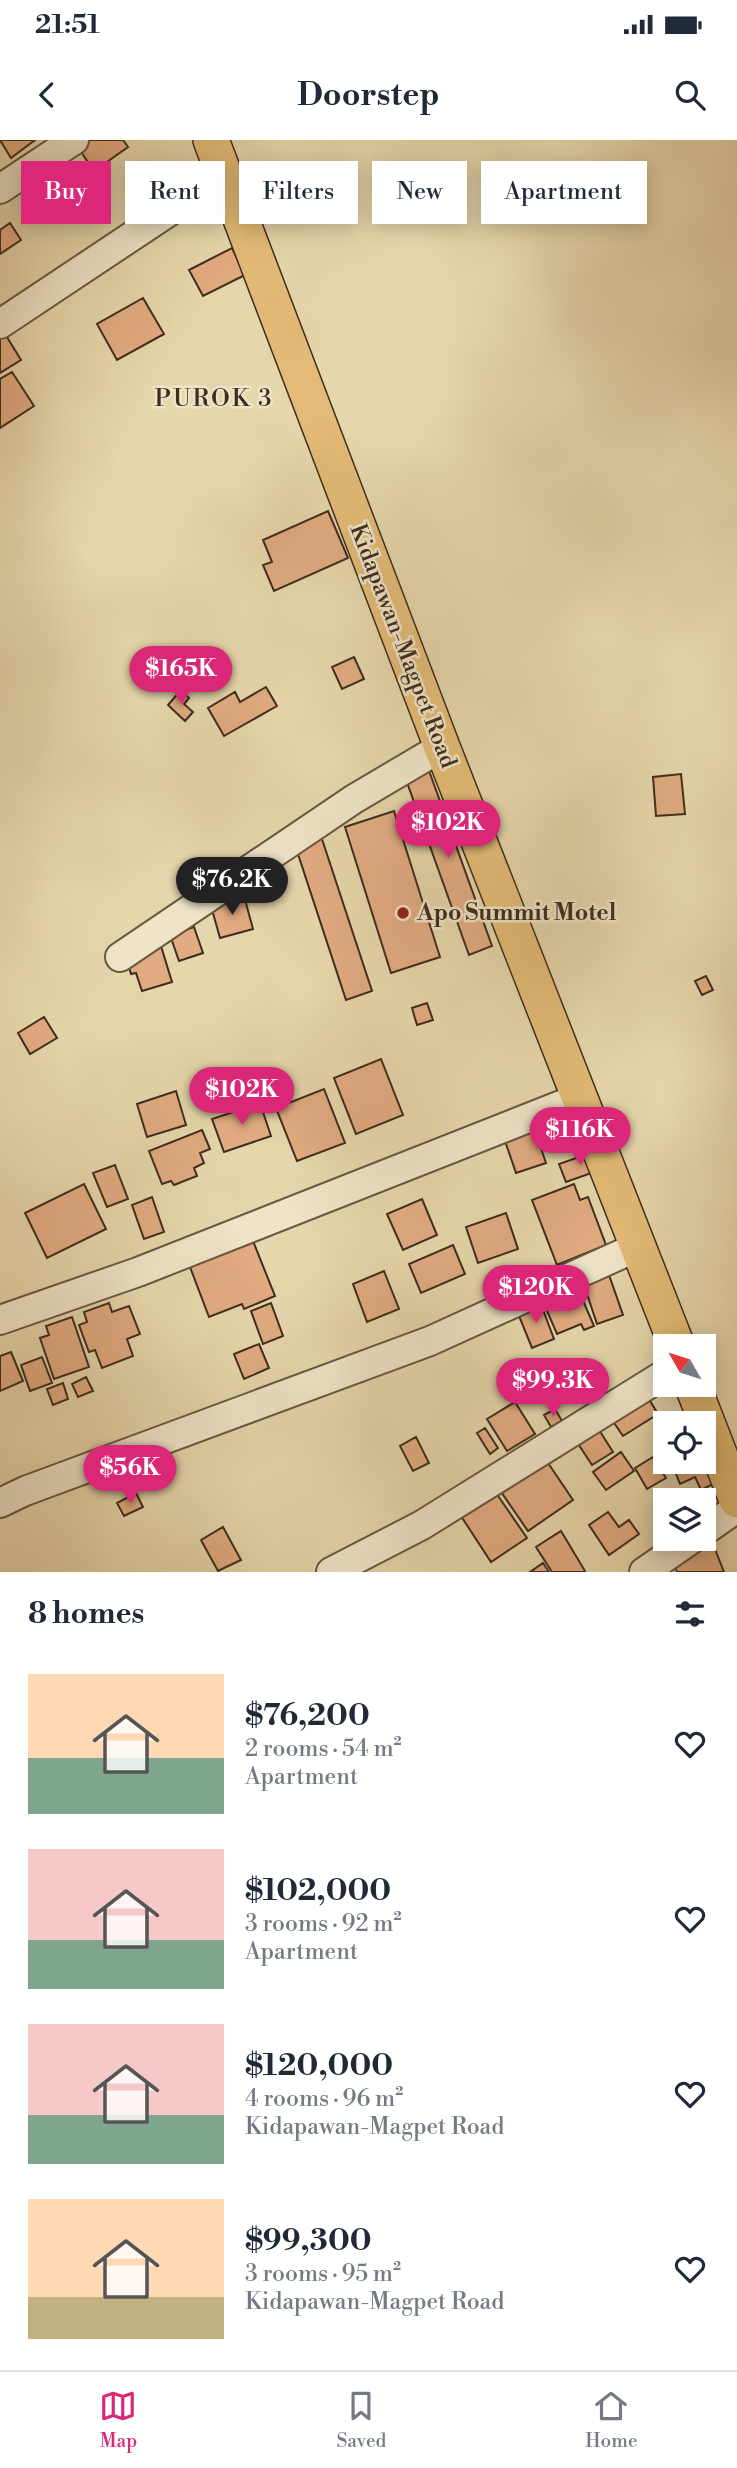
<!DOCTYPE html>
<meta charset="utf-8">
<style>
body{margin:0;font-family:"Libre Bodoni",serif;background:#f2f2f3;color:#1f2937;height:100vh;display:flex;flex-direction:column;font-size:26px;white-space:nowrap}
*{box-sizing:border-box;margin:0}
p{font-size:23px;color:#747a83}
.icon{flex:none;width:38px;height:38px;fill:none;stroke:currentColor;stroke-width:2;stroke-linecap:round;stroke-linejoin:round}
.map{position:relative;height:1432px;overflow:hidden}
.drawer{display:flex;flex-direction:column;background:#fff;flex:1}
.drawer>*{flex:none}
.banner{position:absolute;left:21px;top:21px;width:696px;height:63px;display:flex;gap:14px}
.needle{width:46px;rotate:309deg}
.buttons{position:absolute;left:653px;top:1194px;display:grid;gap:14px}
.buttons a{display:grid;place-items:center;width:63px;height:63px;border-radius:0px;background:#fff;box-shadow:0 4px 18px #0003;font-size:35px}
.price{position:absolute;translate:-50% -60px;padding:0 16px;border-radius:24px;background:#db2777;color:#fff;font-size:23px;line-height:46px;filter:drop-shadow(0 2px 4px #0008)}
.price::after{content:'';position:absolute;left:50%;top:42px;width:21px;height:16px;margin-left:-10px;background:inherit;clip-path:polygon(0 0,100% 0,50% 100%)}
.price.current{background:#222;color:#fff}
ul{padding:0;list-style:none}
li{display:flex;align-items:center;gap:21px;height:175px;padding:0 28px}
li span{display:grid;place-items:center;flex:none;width:196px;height:140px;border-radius:0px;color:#555}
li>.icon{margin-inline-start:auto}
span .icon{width:84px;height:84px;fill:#fffc;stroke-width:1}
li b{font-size:30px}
h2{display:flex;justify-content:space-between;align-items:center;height:84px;padding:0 28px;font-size:30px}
.chip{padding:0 24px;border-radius:0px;background:#fff;box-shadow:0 4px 18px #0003;font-size:24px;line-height:63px}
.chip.current{background:#db2777;color:#fff}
.status{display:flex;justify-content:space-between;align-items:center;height:49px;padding:0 35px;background:#fff;direction:ltr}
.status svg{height:19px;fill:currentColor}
header{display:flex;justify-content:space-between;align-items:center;height:91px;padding:0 28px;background:#fff;font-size:32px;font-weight:700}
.dock{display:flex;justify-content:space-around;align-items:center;height:98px;border-top:2px solid #e0e1e3;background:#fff;font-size:19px;color:#747a83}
.dock a{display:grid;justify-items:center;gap:4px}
.dock .current{color:#db2777}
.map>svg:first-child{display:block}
</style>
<div class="status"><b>21:51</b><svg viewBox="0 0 49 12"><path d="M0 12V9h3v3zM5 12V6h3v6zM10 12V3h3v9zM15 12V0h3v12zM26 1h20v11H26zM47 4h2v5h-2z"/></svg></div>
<header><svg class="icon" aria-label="back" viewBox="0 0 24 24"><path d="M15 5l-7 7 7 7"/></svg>Doorstep<svg class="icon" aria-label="search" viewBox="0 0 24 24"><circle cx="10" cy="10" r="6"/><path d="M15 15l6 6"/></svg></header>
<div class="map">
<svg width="737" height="1432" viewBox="0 0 737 1432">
<rect width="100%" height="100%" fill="#e6d6ab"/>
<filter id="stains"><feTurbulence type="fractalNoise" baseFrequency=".00286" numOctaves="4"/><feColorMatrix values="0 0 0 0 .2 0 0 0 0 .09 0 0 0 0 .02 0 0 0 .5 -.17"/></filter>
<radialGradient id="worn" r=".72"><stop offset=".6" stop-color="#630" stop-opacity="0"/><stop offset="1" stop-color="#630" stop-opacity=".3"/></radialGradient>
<path fill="#e2ab81" stroke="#3e2d1e" stroke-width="2" d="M0,0H35L11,18Z
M86,0H123L128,7L94,31L77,6Z
M10,83L21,100L0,114V90Z
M232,108L245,135L203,156L189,130Z
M143,158L164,194L117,220L97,184Z
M2,189L21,220L0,233V191Z
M12,232L34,266L0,288V239Z
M328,371L348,418L274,451L263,425L272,422L263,400Z
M354,517L364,539L342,549L332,527Z
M266,547L277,566L224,596L208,568L235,552L240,562Z
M181,550L189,558L184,564L193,572L185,581L168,565Z
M427,625L492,806L469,815L404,634Z
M681,634L685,674L656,676L653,637Z
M394,671L440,817L391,833L345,687Z
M320,693L372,851L346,860L297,711L308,707L305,698Z
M244,756L253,789L220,798L211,766Z
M194,787L203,813L179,821L170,795Z
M161,806L172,842L142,851L136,833L131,834L126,817Z
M706,836L713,850L702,855L695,841Z
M427,863L433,880L417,885L412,868Z
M44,877L57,898L30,914L18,893Z
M381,919L403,975L356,994L334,938Z
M324,949L345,1003L297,1021L276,968Z
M176,951L186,985L147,997L137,964Z
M260,963L271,996L224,1012L212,979Z
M534,988L546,1023L516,1033L504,998Z
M202,990L210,1009L200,1013L204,1023L194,1028L197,1036L174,1045L171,1041L162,1044L149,1011Z
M593,1012L600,1030L566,1042L559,1024Z
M115,1025L128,1059L107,1067L93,1033Z
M84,1044L106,1089L47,1118L25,1073Z
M574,1044L580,1060L588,1057L606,1105L557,1125L532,1060Z
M152,1057L164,1092L144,1099L132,1065Z
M422,1059L437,1095L403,1110L387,1074Z
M506,1073L518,1109L478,1123L466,1087Z
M251,1096L275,1156L244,1169L242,1164L209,1177L190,1127L221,1114Z
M453,1105L465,1134L421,1153L409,1124Z
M384,1131L399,1169L367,1182L353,1144Z
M608,1132L623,1175L597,1184L583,1142Z
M578,1149L594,1186L584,1190L581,1184L557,1194L544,1164Z
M540,1162L554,1199L532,1208L517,1171Z
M109,1163L112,1172L129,1166L140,1194L127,1199L133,1216L102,1228L95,1210L89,1212L79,1185L87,1182L84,1172Z
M271,1163L283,1196L263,1204L251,1171Z
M72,1177L89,1227L54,1239L40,1198L49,1195L46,1186Z
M259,1204L269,1228L244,1239L234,1214Z
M11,1212L23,1241L0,1251V1216Z
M42,1217L52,1243L30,1251L21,1225Z
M561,1227L568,1243L546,1253L539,1237Z
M86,1237L93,1251L78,1257L72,1244Z
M63,1243L68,1259L53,1265L47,1249Z
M644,1251L658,1274L623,1296L608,1274Z
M515,1262L535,1294L507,1311L487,1279Z
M555,1269L562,1281L551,1287L544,1275Z
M594,1282L613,1312L592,1325L573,1296Z
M485,1288L498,1308L490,1314L477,1293Z
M416,1297L429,1323L413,1331L400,1306Z
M621,1312L634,1331L606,1350L593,1332Z
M542,1314L573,1360L528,1391L497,1346Z
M653,1317L666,1338L647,1349L635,1328Z
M671,1321H704L713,1344L701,1350L695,1337L680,1344Z
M494,1350L527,1398L491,1422L459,1373Z
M136,1353L143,1367L124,1376L117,1363Z
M671,1353L674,1360H665V1383L655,1361Z
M608,1372L619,1387L629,1380L639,1394L609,1415L589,1385Z
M223,1387L241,1420L218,1431L201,1400Z
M561,1391L585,1431L583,1432H552L536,1407Z
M711,1399L724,1432H677L671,1416Z
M543,1423L549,1432H530Z"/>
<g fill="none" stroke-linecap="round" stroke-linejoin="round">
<defs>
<path id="minor" d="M0,49L74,0
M0,184L224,35
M120,817L354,659L442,607
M0,1180L138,1132L579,958
M0,1363L25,1351L430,1201L637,1107
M704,1391L737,1368
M331,1432L422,1385L665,1234
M644,1432L693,1398"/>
<path id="major" d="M211,0L442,607L677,1206
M692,1244L737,1360"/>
</defs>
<use href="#minor" stroke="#685741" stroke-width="32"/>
<use href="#major" stroke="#3e2d1e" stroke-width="38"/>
<use href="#minor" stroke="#efe4c8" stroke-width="28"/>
<use href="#major" stroke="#e3bb76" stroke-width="35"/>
</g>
<circle fill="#8f2418" stroke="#efe4c8" stroke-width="2.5" cx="403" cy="773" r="7"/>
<g text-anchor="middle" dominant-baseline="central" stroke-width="5" stroke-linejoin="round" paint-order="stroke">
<g font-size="23" fill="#3e2d1e" stroke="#efe4c8">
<text transform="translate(403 506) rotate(69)">Kidapawan-Magpet Road</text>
</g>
<g font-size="23" font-weight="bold" fill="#3e2d1e" stroke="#efe4c8" text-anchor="start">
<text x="417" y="773">Apo Summit Motel</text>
</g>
<g font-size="24" letter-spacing="2" fill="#3e2d1e" stroke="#efe4c8">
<text x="214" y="259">PUROK 3</text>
</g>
</g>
<rect width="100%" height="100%" filter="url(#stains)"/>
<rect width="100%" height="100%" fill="url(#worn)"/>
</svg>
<div class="buttons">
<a><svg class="needle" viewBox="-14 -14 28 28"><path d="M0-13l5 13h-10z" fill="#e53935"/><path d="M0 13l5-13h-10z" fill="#747a83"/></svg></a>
<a><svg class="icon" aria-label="locate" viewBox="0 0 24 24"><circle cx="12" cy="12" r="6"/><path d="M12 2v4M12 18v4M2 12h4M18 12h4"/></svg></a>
<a><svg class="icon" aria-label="layers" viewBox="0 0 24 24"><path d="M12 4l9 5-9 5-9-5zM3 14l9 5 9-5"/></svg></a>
</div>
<b class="price" style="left:181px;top:566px">$165K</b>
<b class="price" style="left:448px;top:720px">$102K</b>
<b class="price current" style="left:232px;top:777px">$76.2K</b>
<b class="price" style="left:242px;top:987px">$102K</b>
<b class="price" style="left:580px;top:1027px">$116K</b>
<b class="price" style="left:536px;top:1185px">$120K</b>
<b class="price" style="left:553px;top:1278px">$99.3K</b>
<b class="price" style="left:130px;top:1365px">$56K</b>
<div class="banner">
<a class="chip current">Buy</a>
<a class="chip">Rent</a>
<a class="chip">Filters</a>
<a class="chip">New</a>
<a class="chip">Apartment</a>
</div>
</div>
<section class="drawer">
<h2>8 homes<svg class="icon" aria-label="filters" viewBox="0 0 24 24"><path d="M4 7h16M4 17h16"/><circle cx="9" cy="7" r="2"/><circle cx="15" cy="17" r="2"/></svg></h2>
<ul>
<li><span style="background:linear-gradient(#ffd9b3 60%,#7fa58c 0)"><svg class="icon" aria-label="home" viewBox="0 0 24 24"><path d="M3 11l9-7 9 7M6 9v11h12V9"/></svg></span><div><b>$76,200</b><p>2 rooms · 54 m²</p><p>Apartment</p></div><svg class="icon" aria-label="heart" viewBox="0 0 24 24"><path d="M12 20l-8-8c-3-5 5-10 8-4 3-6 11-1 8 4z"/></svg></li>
<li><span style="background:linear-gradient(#f6c9c9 65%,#7fa58c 0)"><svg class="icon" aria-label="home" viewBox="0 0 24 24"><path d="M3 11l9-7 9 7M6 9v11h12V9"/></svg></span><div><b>$102,000</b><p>3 rooms · 92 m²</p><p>Apartment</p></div><svg class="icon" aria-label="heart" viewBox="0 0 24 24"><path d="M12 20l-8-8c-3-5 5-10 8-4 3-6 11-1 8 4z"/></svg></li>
<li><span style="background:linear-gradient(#f6c9c9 65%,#7fa58c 0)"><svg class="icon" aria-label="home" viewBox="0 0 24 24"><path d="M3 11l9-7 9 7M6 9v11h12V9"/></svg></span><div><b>$120,000</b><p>4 rooms · 96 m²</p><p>Kidapawan-Magpet Road</p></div><svg class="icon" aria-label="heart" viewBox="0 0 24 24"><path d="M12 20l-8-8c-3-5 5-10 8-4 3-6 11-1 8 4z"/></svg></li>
<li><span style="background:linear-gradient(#ffd9b3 70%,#c2b280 0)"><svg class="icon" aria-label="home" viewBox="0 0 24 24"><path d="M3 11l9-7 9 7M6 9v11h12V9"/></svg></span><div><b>$99,300</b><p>3 rooms · 95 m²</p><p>Kidapawan-Magpet Road</p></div><svg class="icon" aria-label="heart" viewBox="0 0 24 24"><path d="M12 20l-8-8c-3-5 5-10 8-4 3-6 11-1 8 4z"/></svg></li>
</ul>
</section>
<nav class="dock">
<a class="current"><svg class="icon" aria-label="map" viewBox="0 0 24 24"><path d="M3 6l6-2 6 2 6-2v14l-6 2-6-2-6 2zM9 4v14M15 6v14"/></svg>Map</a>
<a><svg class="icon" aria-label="saved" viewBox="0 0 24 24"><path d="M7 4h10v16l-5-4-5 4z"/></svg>Saved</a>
<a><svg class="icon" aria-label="home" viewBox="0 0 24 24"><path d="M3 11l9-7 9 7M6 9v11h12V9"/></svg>Home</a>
</nav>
